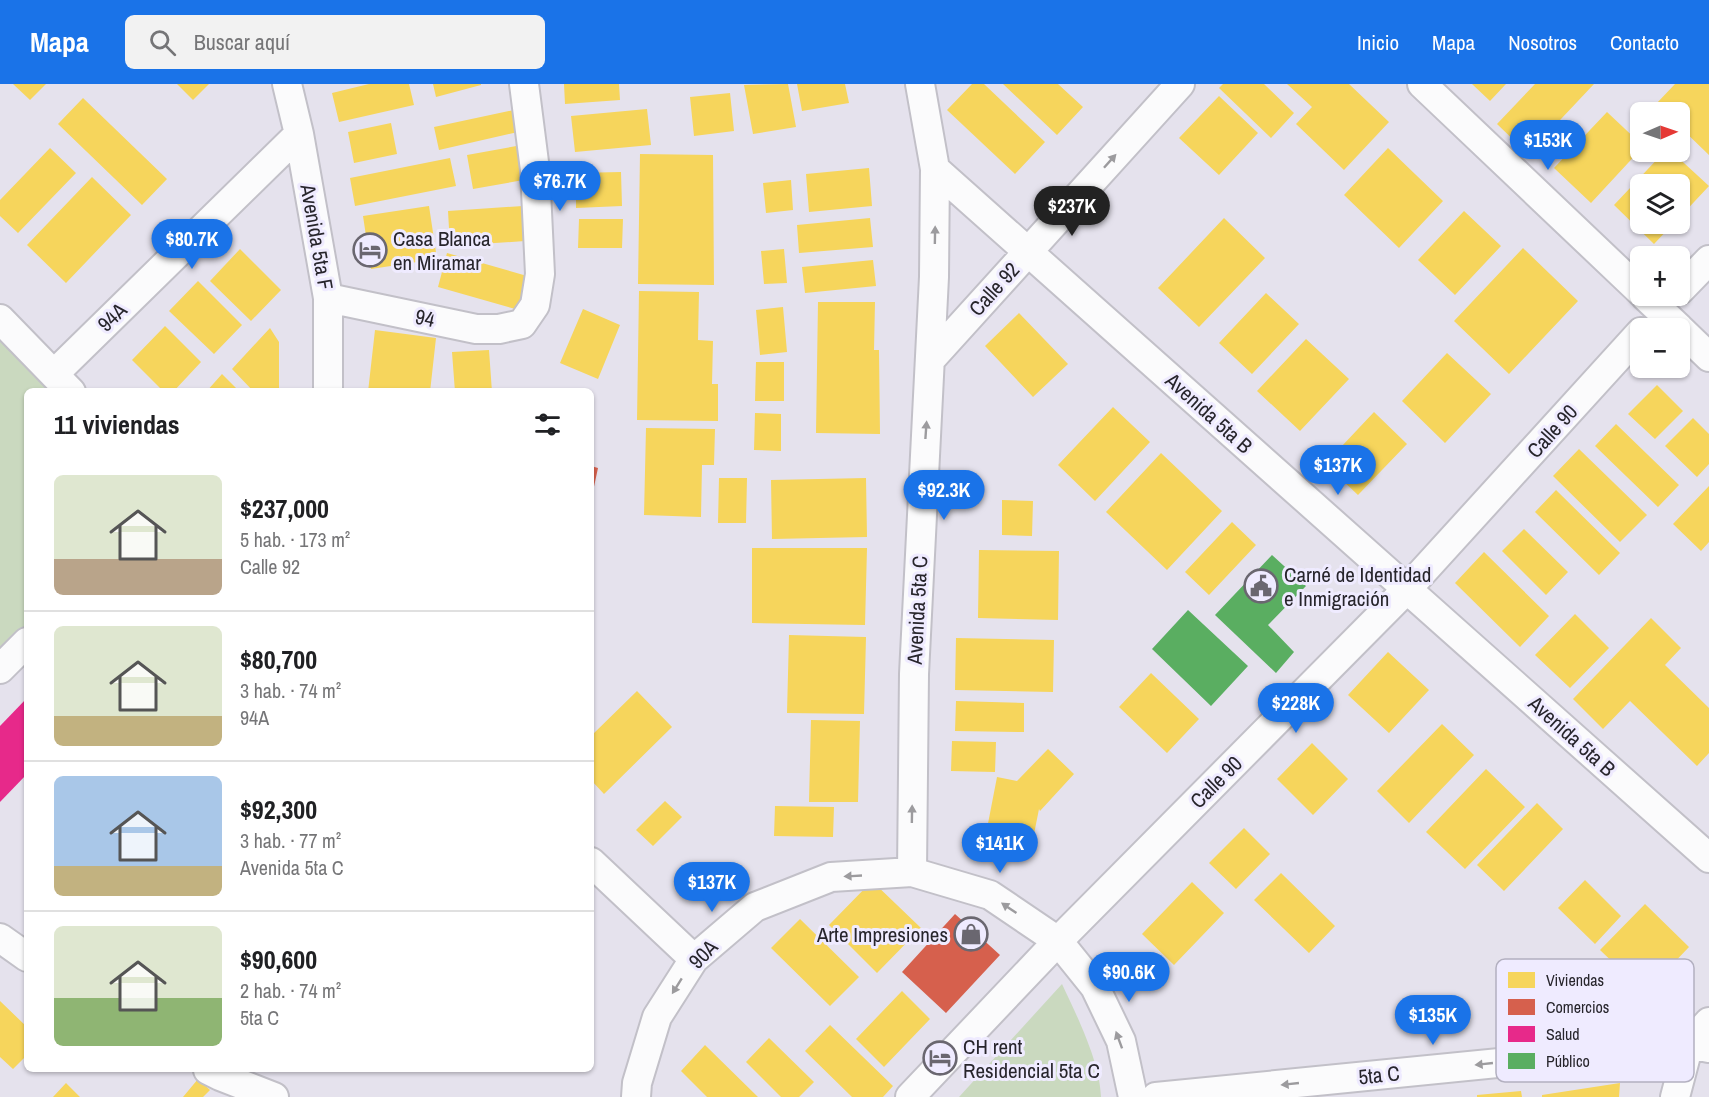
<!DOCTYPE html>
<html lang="es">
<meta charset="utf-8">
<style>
body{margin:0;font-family:"Archivo Narrow",sans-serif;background:#f2f2f2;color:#202124;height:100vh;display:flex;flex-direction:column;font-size:22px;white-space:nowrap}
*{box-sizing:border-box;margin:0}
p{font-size:20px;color:#757577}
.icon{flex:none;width:33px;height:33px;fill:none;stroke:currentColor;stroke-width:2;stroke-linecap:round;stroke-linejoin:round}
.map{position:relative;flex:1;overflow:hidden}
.details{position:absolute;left:24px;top:304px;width:570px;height:684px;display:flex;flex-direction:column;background:#fff;border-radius:9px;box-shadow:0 2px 4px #0004}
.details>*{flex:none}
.needle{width:39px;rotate:88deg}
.controls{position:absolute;left:1630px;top:18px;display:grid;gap:12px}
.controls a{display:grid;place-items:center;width:60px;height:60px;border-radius:9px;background:#fff;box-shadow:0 2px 4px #0004;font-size:30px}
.price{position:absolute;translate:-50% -51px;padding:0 14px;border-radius:21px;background:#1a73e8;color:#fff;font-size:20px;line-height:39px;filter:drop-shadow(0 2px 3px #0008)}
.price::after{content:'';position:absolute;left:50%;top:36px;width:18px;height:14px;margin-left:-9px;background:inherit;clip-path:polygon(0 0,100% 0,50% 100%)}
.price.selected{background:#222;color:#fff}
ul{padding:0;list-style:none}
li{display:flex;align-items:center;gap:18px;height:150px;padding:0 30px}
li+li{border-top:2px solid #e0e0e0}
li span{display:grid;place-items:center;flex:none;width:168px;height:120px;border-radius:9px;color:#555}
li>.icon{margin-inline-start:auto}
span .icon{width:72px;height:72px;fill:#fffc;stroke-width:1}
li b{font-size:26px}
h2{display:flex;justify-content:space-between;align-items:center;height:72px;padding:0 30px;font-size:26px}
header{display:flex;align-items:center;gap:36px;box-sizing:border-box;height:84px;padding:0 30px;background:#1a73e8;color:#fff}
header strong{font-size:28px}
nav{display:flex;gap:33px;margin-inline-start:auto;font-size:21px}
.search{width:420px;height:54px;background:#f2f2f2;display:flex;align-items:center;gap:15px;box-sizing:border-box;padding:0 21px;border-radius:9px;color:#757577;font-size:22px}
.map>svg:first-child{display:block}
</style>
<header>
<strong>Mapa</strong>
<div class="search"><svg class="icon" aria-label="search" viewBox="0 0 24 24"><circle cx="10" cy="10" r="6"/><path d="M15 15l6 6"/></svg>Buscar aquí</div>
<nav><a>Inicio</a><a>Mapa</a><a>Nosotros</a><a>Contacto</a></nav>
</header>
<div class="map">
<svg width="1709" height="1013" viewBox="0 0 1709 1013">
<rect width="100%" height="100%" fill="#e5e2ed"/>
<path fill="#cad9bf" d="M0,235L71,307L27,308V558L0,585Z
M1062,900C1077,932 1100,978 1101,1013H959Z"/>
<path fill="#f6d55c" d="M13,0H46L30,16Z
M177,0H209L193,16Z
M369,0H409L414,21L339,38L332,9Z
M433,0H481V1L436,13Z
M564,0H619L620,16L565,20Z
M788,0L796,43L753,50L744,1Z
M797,0H845L849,19L802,27Z
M972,0H984L1045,58L1015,90L947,26Z
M1003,0H1058L1083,23L1057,51Z
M1223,0H1264L1294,29L1271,54L1219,4Z
M1287,0H1349L1389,38L1344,86L1296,40L1312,23Z
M1472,0H1506L1490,17Z
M1535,0H1594L1528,70L1497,40Z
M1675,0H1709V71L1680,43V28H1665L1656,20Z
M730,9L734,47L694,52L690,13Z
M1219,12L1258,49L1219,91L1179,54Z
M83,14L167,95L142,121L58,40Z
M647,25L651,61L575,68L571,32Z
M514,26L518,48L439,66L434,43Z
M1607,28L1641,60V65L1591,119L1554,84Z
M391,39L397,70L354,79L348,48Z
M522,61L529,95L473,105L467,71Z
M50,64L76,89L18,149L0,132V116Z
M1388,64L1443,117L1399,164L1344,111Z
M1664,68H1672L1709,102L1680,133V100H1641V140H1673L1654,160L1614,121Z
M640,70L713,71L714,201L638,200Z
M450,74L456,102L355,122L350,94Z
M869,84L872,122L809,128L806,90Z
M621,88L622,122L576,124V89Z
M92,93L131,131L66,199L27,161Z
M791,96L793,126L766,129L763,99Z
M429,122L437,175L371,185L363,132Z
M523,122L525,157L450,162L448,127Z
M1464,127L1501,162L1455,211L1418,176Z
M870,134L873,163L799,169L797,141Z
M1224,134L1265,174L1199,243L1158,204Z
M579,135H623L622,164H578Z
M1523,164L1578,217L1509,290L1454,237Z
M240,165L281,206L251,237L210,197Z
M784,165L787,199L764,200L761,167Z
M447,169L527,192L519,226L438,203Z
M873,176L876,202L805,209L802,183Z
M198,197L242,241L214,270L169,227Z
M639,207L699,208L698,256L713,257L712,300H718V337L637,336Z
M1266,209L1299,240L1252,290L1219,259Z
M818,218H875L874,266H879L880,350L816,349Z
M783,223L787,268L760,271L756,226Z
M583,225L620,241L598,295L560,279Z
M1019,229L1068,280L1033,313L985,262Z
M165,242L201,278L173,308H164L132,276Z
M270,244L279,258V308H254L232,285Z
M375,246L436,254L430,308H368Z
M1306,255L1349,295L1300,347L1257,307Z
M489,266L492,308H455L452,268Z
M1447,269L1491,310L1445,359L1402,317Z
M756,278H784V317H755Z
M222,290L240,308H206Z
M1657,301L1683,327L1655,355L1628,330Z
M1113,323L1150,358L1095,417L1058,381Z
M1374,328L1407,360L1358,411L1325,380Z
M755,329L781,330V367L754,366Z
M1693,334L1709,350V380L1697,393L1665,362Z
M1616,340L1679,401L1658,423L1595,362Z
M646,344L715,345L714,381H702L701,433L644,431Z
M1579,365L1647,431L1620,458L1553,392Z
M1161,369L1222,427L1167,486L1106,428Z
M719,394H747L746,439H718Z
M866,394L867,453L772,455L771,396Z
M1709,402V458L1701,467L1673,440Z
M1556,406L1620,469L1599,491L1535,428Z
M1002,416L1033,417L1032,452L1002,451Z
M1232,438L1256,461L1209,511L1185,488Z
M1524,445L1568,488L1546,511L1502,467Z
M752,464H867L865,541L752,539Z
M979,466L1059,467L1058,536L978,534Z
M1484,468L1549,532L1520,563L1455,499Z
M1575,530L1609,564L1570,604L1535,571Z
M1651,534L1681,564L1665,581L1709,624V669L1697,682L1630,617L1603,645L1573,615Z
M789,551L866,553L864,630L787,629Z
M956,554L1054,556L1053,608L955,606Z
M1388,568L1429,606L1389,649L1348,611Z
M1151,589L1199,635L1167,669L1119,623Z
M637,607L672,643L604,710L591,696V652Z
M956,617L1024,619V648L955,647Z
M811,636L860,637L858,718H809Z
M1442,640L1474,671L1409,739L1377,707Z
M952,657L996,658L995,688L951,687Z
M1312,659L1348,695L1313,731L1277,695Z
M1048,665L1074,690L1040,727L1039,725L1031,765L985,755L997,693L1017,697Z
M1486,685L1525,723L1465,785L1426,748Z
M665,717L682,733L653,762L636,746Z
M1537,719L1563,745L1504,807L1477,781Z
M775,722L834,723L833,753L774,752Z
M1244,744L1270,770L1236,805L1209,779Z
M1281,789L1335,842L1309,869L1254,816Z
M1585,796L1621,832L1595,860L1558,824Z
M872,797L921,844L877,889L829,841Z
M1192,798L1224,829L1174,881L1142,850Z
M1645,820L1689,863L1645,909L1600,866Z
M800,835L859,893L830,922L771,864Z
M902,907L930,935L884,983L856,955Z
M0,917L27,943V971L13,985L0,973Z
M830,941L893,1002L883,1013H852L805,967Z
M769,954L814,998L799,1013H781L746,978Z
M705,961L758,1013H707L681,987Z
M198,995L210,1006L203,1013H183Z
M66,999L80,1013H53Z
M1620,999L1619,1013H1542V1011Z
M1521,1007L1522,1013H1477V1011Z"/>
<path fill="#d6604d" d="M591,382L598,384L592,412H591Z
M955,830L1000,871L946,929L902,888Z"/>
<path fill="#e7298a" d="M27,614V690L0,718V642Z"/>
<path fill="#5aae61" d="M1272,471L1306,502L1268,541L1294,568L1276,589L1215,531Z
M1188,526L1248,582L1211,622L1152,565Z"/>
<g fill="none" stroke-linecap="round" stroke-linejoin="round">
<defs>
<path id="minor" d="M287,0L299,50L328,214V308
M1422,0L1641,208
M935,85L1709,774
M1680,206L1709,176
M1645,212L1679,244
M328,214L476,245H499L522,240L535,221L540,190L535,86L524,0
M0,235L71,308
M1680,245L1709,273
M930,276L1180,0
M54,290L299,50
M0,585L27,558
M591,778L694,875
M912,788L914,590L934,193L935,85L920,0
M0,854L27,873
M208,986L220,992L274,1013
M636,1013L637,999L657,933L694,875L755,823L831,793L912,788L990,811L1058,857L1095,903L1121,957L1133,1013
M910,1013L1058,857L1407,505L1641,248
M1156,1013L1689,960L1709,964
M1675,1013L1689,960L1709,938"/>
</defs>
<use href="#minor" stroke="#c2c0c8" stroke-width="32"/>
<use href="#minor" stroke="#fbfbfc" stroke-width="28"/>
</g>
<defs><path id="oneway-solid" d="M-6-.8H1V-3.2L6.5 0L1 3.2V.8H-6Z" transform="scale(1.5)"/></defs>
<g fill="#9c9b9e">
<use href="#oneway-solid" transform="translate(1110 77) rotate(-48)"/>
<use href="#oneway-solid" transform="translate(935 151) rotate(-89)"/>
<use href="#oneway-solid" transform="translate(926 346) rotate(-86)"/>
<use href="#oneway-solid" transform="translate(912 730) rotate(-89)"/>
<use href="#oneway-solid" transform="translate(853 792) rotate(177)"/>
<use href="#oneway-solid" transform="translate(1009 824) rotate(-146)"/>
<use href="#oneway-solid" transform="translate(677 902) rotate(122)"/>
<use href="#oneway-solid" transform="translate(1119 956) rotate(-110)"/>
<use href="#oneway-solid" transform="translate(1484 980) rotate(174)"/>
<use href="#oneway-solid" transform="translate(1290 1000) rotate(174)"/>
</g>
<defs>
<symbol id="hotel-ring" viewBox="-11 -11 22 22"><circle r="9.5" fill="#efebff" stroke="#6a6770" stroke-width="1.5"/><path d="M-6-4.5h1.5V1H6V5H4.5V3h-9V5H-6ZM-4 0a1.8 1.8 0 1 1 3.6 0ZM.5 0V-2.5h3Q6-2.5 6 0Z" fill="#6a6770"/></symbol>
<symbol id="civic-ring" viewBox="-11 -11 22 22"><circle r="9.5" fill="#efebff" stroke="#6a6770" stroke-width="1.5"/><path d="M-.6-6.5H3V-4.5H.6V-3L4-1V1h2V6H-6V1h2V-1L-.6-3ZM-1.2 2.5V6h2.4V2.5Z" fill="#6a6770"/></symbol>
<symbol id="shop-ring" viewBox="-11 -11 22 22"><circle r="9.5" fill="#efebff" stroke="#6a6770" stroke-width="1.5"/><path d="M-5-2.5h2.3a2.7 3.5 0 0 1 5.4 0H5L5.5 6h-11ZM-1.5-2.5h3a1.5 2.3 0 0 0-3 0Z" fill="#6a6770"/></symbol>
</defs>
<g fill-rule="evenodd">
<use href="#hotel-ring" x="351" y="147" width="38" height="38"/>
<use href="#civic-ring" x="1242" y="483" width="38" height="38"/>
<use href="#shop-ring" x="952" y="831" width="38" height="38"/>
<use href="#hotel-ring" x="921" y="955" width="38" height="38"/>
</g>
<g text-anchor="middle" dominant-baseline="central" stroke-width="6" stroke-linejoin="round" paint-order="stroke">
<g font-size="21" fill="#27252c" stroke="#efebff">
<text transform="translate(317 153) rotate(80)">Avenida 5ta F</text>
<text transform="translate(994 205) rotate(-48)">Calle 92</text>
<text transform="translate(112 233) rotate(-44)">94A</text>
<text transform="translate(425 234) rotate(12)">94</text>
<text transform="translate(1209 329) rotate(42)">Avenida 5ta B</text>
<text transform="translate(1552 347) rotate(-48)">Calle 90</text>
<text transform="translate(917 526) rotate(-87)">Avenida 5ta C</text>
<text transform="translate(1572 652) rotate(42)">Avenida 5ta B</text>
<text transform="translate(1216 698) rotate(-45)">Calle 90</text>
<text transform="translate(703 870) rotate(-46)">90A</text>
<text transform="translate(1379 991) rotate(-6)">5ta C</text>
</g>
<g font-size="21" fill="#27252c" stroke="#efebff" text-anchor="start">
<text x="393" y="154">Casa Blanca<tspan x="393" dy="24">en Miramar</tspan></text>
<text x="1284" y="490">Carné de Identidad<tspan x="1284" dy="24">e Inmigración</tspan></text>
<text x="948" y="850" text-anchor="end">Arte Impresiones</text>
<text x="963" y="962">CH rent<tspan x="963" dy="24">Residencial 5ta C</tspan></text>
</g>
</g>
<rect x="1496" y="875" width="198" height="123" rx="9" fill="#efebff" stroke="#b3b0c0" stroke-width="1.5"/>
<rect x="1508" y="888" width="27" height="16" fill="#f6d55c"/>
<rect x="1508" y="915" width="27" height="16" fill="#d6604d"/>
<rect x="1508" y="942" width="27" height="16" fill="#e7298a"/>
<rect x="1508" y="969" width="27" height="16" fill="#5aae61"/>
<g font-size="16" fill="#27252c">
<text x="1546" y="902">Viviendas</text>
<text x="1546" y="929">Comercios</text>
<text x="1546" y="956">Salud</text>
<text x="1546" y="983">Público</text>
</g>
</svg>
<div class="controls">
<a><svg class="needle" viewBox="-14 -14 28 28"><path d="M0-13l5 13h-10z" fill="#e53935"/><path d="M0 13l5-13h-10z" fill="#757577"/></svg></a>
<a><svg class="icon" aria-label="layers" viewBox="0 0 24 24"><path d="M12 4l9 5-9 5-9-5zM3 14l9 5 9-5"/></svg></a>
<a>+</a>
<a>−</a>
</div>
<b class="price" style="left:1548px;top:87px">$153K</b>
<b class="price" style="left:560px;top:128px">$76.7K</b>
<b class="price selected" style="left:1072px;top:153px">$237K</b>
<b class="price" style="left:192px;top:186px">$80.7K</b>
<b class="price" style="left:1338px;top:412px">$137K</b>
<b class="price" style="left:944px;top:437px">$92.3K</b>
<b class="price" style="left:1296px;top:650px">$228K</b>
<b class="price" style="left:1000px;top:790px">$141K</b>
<b class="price" style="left:712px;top:829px">$137K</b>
<b class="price" style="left:1129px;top:919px">$90.6K</b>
<b class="price" style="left:1433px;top:962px">$135K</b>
<section class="details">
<h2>11 viviendas<svg class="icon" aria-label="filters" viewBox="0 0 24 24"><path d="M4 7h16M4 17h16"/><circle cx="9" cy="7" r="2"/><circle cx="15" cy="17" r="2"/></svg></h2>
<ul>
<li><span style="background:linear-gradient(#dfe7d0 70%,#b9a48a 0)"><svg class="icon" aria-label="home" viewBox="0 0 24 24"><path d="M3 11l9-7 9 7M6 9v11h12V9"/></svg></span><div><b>$237,000</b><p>5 hab. · 173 m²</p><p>Calle 92</p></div></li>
<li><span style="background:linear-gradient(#dfe7d0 75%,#c2b280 0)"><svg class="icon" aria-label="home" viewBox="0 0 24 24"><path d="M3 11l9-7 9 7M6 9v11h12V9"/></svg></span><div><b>$80,700</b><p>3 hab. · 74 m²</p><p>94A</p></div></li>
<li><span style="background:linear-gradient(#a9c7e8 75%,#c2b280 0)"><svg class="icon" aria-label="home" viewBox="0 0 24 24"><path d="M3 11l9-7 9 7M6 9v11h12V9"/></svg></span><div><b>$92,300</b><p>3 hab. · 77 m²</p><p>Avenida 5ta C</p></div></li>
<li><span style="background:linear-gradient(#dfe7d0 60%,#8fb573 0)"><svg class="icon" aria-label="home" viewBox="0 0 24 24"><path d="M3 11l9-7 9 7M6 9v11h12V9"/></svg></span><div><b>$90,600</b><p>2 hab. · 74 m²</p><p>5ta C</p></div></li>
</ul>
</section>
</div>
